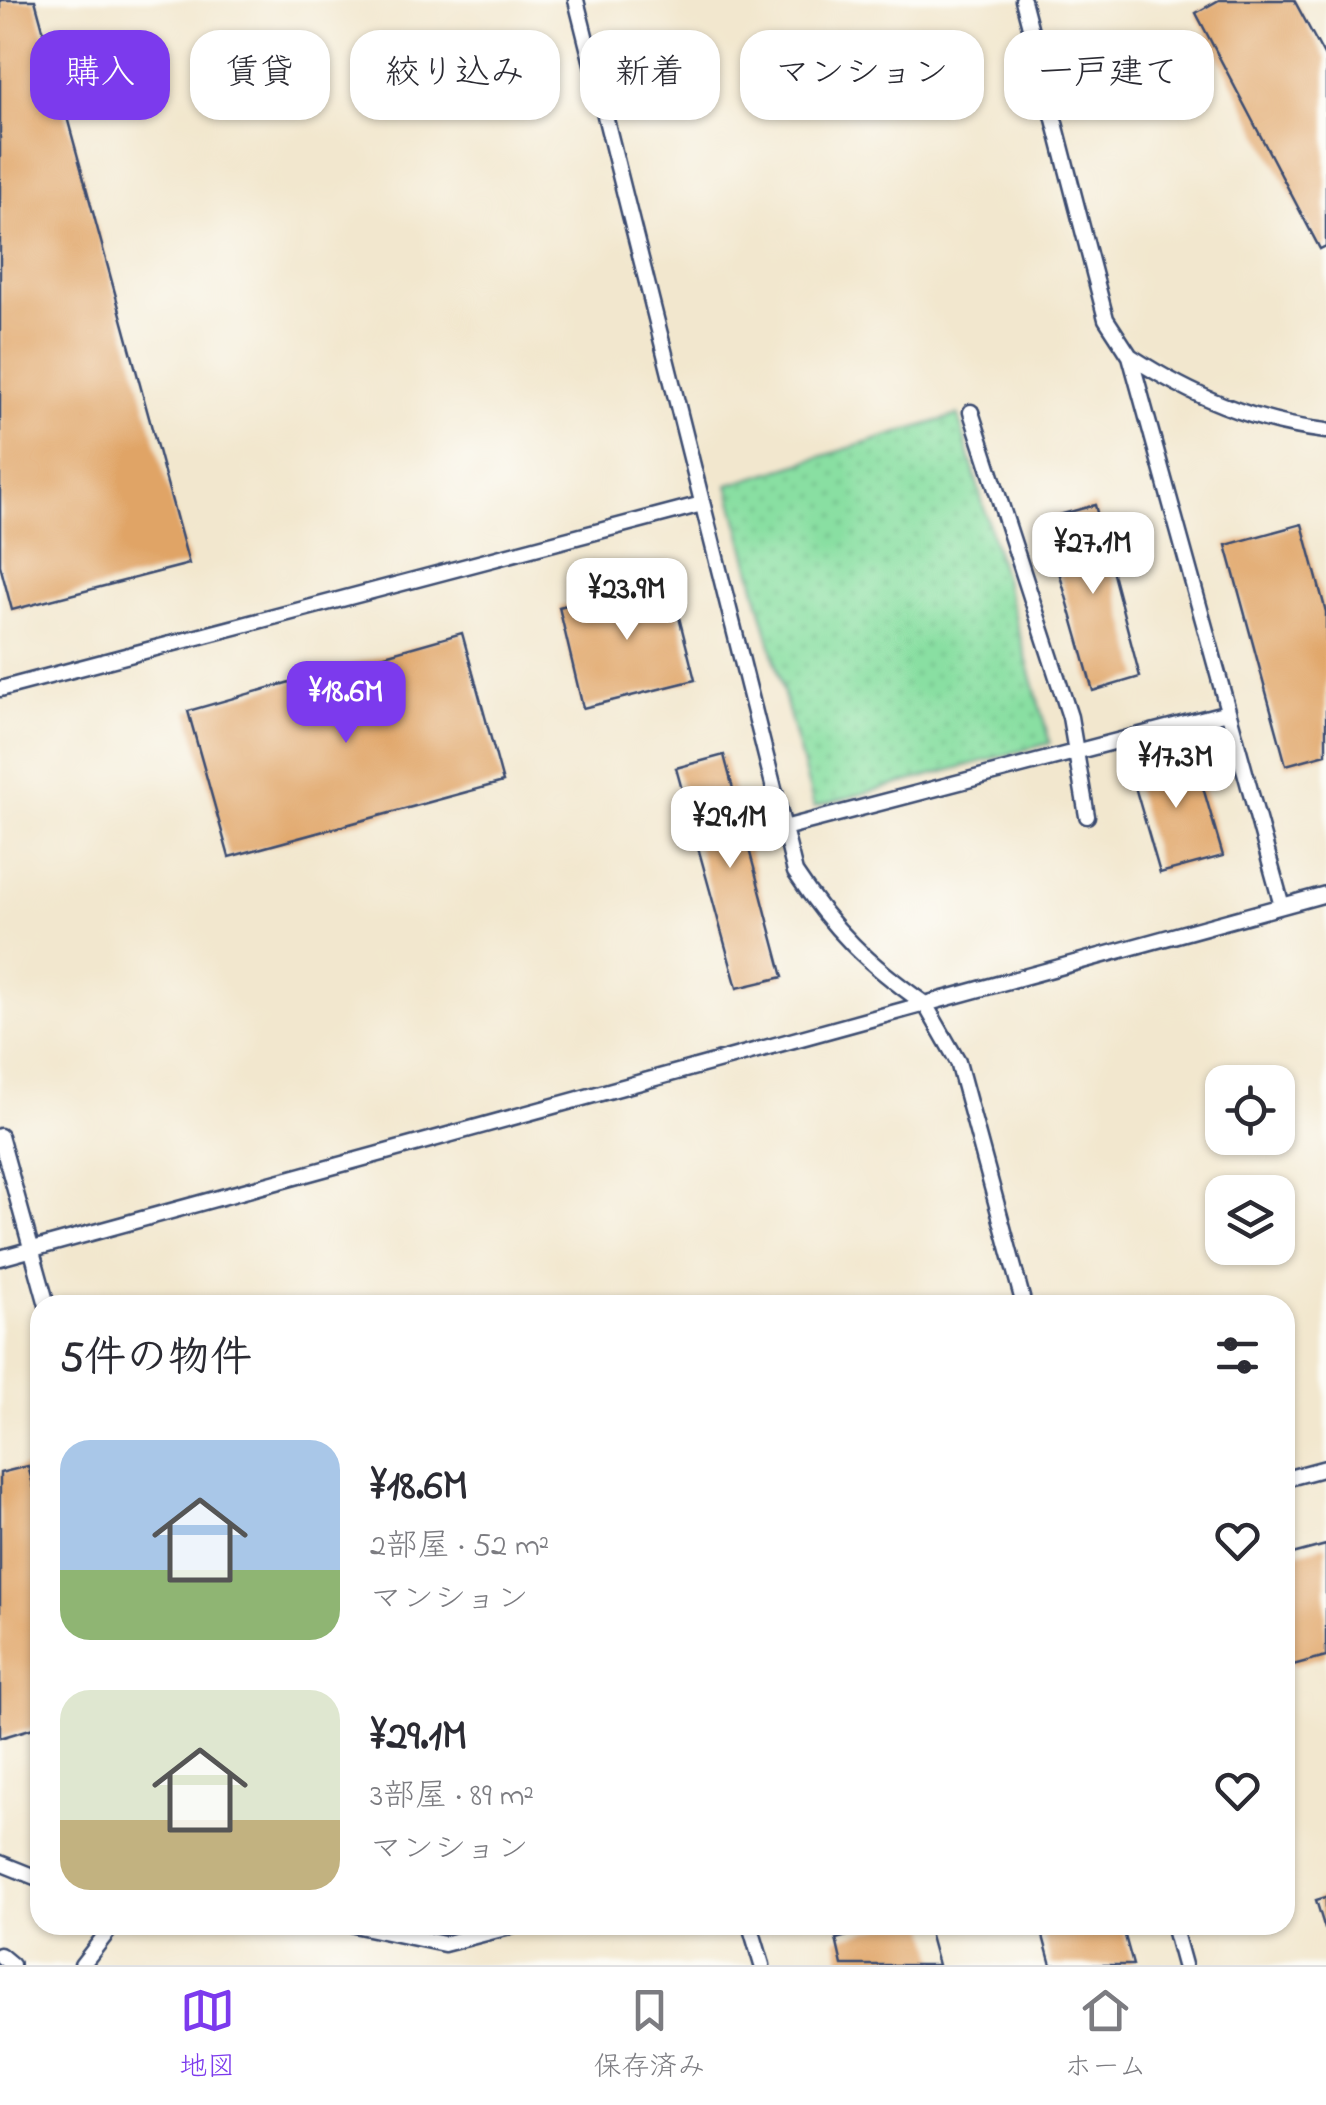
<!DOCTYPE html>
<html lang="ja">
<meta charset="utf-8">
<style>
body{margin:0;font-family:"Indie Flower","Klee One",sans-serif;background:#f2f2f3;color:#2b2b33;height:100vh;display:flex;flex-direction:column;font-size:38px;white-space:nowrap}
*{box-sizing:border-box;margin:0}
p{font-size:32px;color:#7c7c81}
.icon{flex:none;width:55px;height:55px;fill:none;stroke:currentColor;stroke-width:2;stroke-linecap:round;stroke-linejoin:round}
.map{position:relative;flex:1;overflow:hidden}
.drawer{position:absolute;left:30px;top:1295px;width:1265px;height:640px;display:flex;flex-direction:column;background:#fff;border-radius:30px;box-shadow:0 2px 8px #0004}
.drawer>*{flex:none}
.top-card{position:absolute;left:30px;top:30px;width:1268px;height:90px;display:flex;gap:20px}
.buttons{position:absolute;left:1205px;top:1065px;display:grid;gap:20px}
.buttons a{display:grid;place-items:center;width:90px;height:90px;border-radius:20px;background:#fff;box-shadow:0 2px 8px #0004;font-size:50px}
.price{position:absolute;translate:-50% -85px;padding:0 22px;border-radius:20px;background:#fff;color:#222;font-size:32px;line-height:65px;filter:drop-shadow(0 2px 5px #0008)}
.price::after{content:'';position:absolute;left:50%;top:60px;width:30px;height:22px;margin-left:-15px;background:inherit;clip-path:polygon(0 0,100% 0,50% 100%)}
.price.current{background:#7c3aed;color:#fff}
ul{padding:0;list-style:none}
li{display:flex;align-items:center;gap:30px;height:250px;padding:0 30px}
li span{display:grid;place-items:center;flex:none;width:280px;height:200px;border-radius:30px;color:#555}
li>.icon{margin-inline-start:auto}
span .icon{width:120px;height:120px;fill:#fffc;stroke-width:1}
li b{font-size:42px}
h2{display:flex;justify-content:space-between;align-items:center;height:120px;padding:0 30px;font-size:42px}
.chip{padding:0 35px;border-radius:30px;background:#fff;box-shadow:0 2px 8px #0004;font-size:35px;line-height:90px}
.chip.current{background:#7c3aed;color:#fff}
.dock{display:flex;justify-content:space-around;align-items:center;height:140px;border-top:2px solid #e1e1e2;background:#fff;font-size:28px;color:#7c7c81}
.dock a{display:grid;justify-items:center;gap:5px}
.dock .current{color:#7c3aed}
.map>svg:first-child{display:block}
</style>
<div class="map">
<svg width="1326" height="1965" viewBox="0 0 1326 1965">
<defs>
<pattern id="garden-dots" width="8" height="8" patternUnits="userSpaceOnUse" patternTransform="scale(2.5)"><rect width="8" height="8" fill="#89dfa2"/><path d="M2 2h.1M6 6h.1" fill="none" stroke="#76c08e" stroke-width="1.8" stroke-linecap="round"/></pattern>
</defs>
<rect width="100%" height="100%" fill="#fdfcf7"/>
<filter id="ink" filterUnits="userSpaceOnUse"><feTurbulence type="fractalNoise" baseFrequency=".01" numOctaves="2"/><feDisplacementMap in="SourceGraphic" scale="20" xChannelSelector="R" yChannelSelector="G"/><feConvolveMatrix kernelMatrix="1 2 1 2 8 2 1 2 1" color-interpolation-filters="sRGB"/></filter>
<filter id="wash" filterUnits="userSpaceOnUse"><feTurbulence type="fractalNoise" baseFrequency=".0048" numOctaves="4" result="noise"/><feDisplacementMap in="SourceGraphic" scale="40" xChannelSelector="R" yChannelSelector="G"/><feGaussianBlur stdDeviation="2.25" result="paint"/><feColorMatrix in="noise" values="0 0 0 0 0 0 0 0 0 0 0 0 0 0 0 0 0 1.4 0 .05"/><feComposite in="paint" operator="in"/></filter>
<g filter="url(#wash)">
<rect width="100%" height="100%" fill="#f2e7ce"/>
<path fill="url(#garden-dots)" stroke="#528780" stroke-width="2.5" d="M958,415L1050,743L814,807L728,485Z"/>
<g id="blocks">
<path fill="#e0a466" d="M0,0H35L189,564L12,610L0,565Z
M1219,0H1294L1326,59V246L1320,249L1196,13Z
M1095,505L1140,677L1093,691L1044,519Z
M1302,524L1326,612V754L1286,765L1226,545Z
M669,578L695,680L583,708L559,607Z
M462,633L503,782L229,857L188,711Z
M1192,750L1223,856L1160,873L1129,766Z
M724,755L783,977L737,988L676,768Z
M28,1466L40,1511V1726L0,1738V1473Z
M1326,1545V1656L1293,1665L1285,1638V1556Z
M1326,1897V1929H1325L1316,1900Z
M888,1925H927L938,1965H842L836,1939Z
M1040,1925H1122L1133,1965H1051Z"/>
</g>
</g>
<g filter="url(#ink)">
<use href="#blocks" fill-opacity="0" stroke="#3b4b6f" stroke-width="2.5"/>
<g fill="none" stroke-linecap="round" stroke-linejoin="round">
<defs>
<path id="lane" d="M576,0L795,872C833,930 868,964 925,1004L1326,894
M1023,0L1106,319L1130,356L1282,906
M1130,356C1192,396 1252,422 1326,431
M971,412L1070,717L1087,816
M0,689L702,504
M784,828L1228,712
M0,1136L47,1305
M0,1258L925,1004L958,1062L1024,1305
M1285,1479L1326,1468
M0,1863L40,1879
M354,1925L444,1944L517,1925
M750,1925L762,1965
M1173,1925L1184,1965
M0,1955L12,1965
M82,1965L113,1925"/>
</defs>
<use href="#lane" stroke="#3b4b6f" stroke-width="19"/>
<use href="#lane" stroke="#fff" stroke-width="14"/>
</g>
</g>
</svg>
<div class="buttons">
<a><svg class="icon" aria-label="locate" viewBox="0 0 24 24"><circle cx="12" cy="12" r="6"/><path d="M12 2v4M12 18v4M2 12h4M18 12h4"/></svg></a>
<a><svg class="icon" aria-label="layers" viewBox="0 0 24 24"><path d="M12 4l9 5-9 5-9-5zM3 14l9 5 9-5"/></svg></a>
</div>
<b class="price" style="left:1093px;top:597px">¥27.1M</b>
<b class="price" style="left:627px;top:643px">¥23.9M</b>
<b class="price current" style="left:346px;top:746px">¥18.6M</b>
<b class="price" style="left:1176px;top:811px">¥17.3M</b>
<b class="price" style="left:730px;top:871px">¥29.1M</b>
<div class="top-card">
<a class="chip current">購入</a>
<a class="chip">賃貸</a>
<a class="chip">絞り込み</a>
<a class="chip">新着</a>
<a class="chip">マンション</a>
<a class="chip">一戸建て</a>
</div>
<section class="drawer">
<h2>5件の物件<svg class="icon" aria-label="filters" viewBox="0 0 24 24"><path d="M4 7h16M4 17h16"/><circle cx="9" cy="7" r="2"/><circle cx="15" cy="17" r="2"/></svg></h2>
<ul>
<li><span style="background:linear-gradient(#a9c7e8 65%,#8fb573 0)"><svg class="icon" aria-label="home" viewBox="0 0 24 24"><path d="M3 11l9-7 9 7M6 9v11h12V9"/></svg></span><div><b>¥18.6M</b><p>2部屋 · 52 m²</p><p>マンション</p></div><svg class="icon" aria-label="heart" viewBox="0 0 24 24"><path d="M12 20l-8-8c-3-5 5-10 8-4 3-6 11-1 8 4z"/></svg></li>
<li><span style="background:linear-gradient(#dfe7d0 65%,#c2b280 0)"><svg class="icon" aria-label="home" viewBox="0 0 24 24"><path d="M3 11l9-7 9 7M6 9v11h12V9"/></svg></span><div><b>¥29.1M</b><p>3部屋 · 89 m²</p><p>マンション</p></div><svg class="icon" aria-label="heart" viewBox="0 0 24 24"><path d="M12 20l-8-8c-3-5 5-10 8-4 3-6 11-1 8 4z"/></svg></li>
</ul>
</section>
</div>
<nav class="dock">
<a class="current"><svg class="icon" aria-label="map" viewBox="0 0 24 24"><path d="M3 6l6-2 6 2 6-2v14l-6 2-6-2-6 2zM9 4v14M15 6v14"/></svg>地図</a>
<a><svg class="icon" aria-label="saved" viewBox="0 0 24 24"><path d="M7 4h10v16l-5-4-5 4z"/></svg>保存済み</a>
<a><svg class="icon" aria-label="home" viewBox="0 0 24 24"><path d="M3 11l9-7 9 7M6 9v11h12V9"/></svg>ホーム</a>
</nav>
